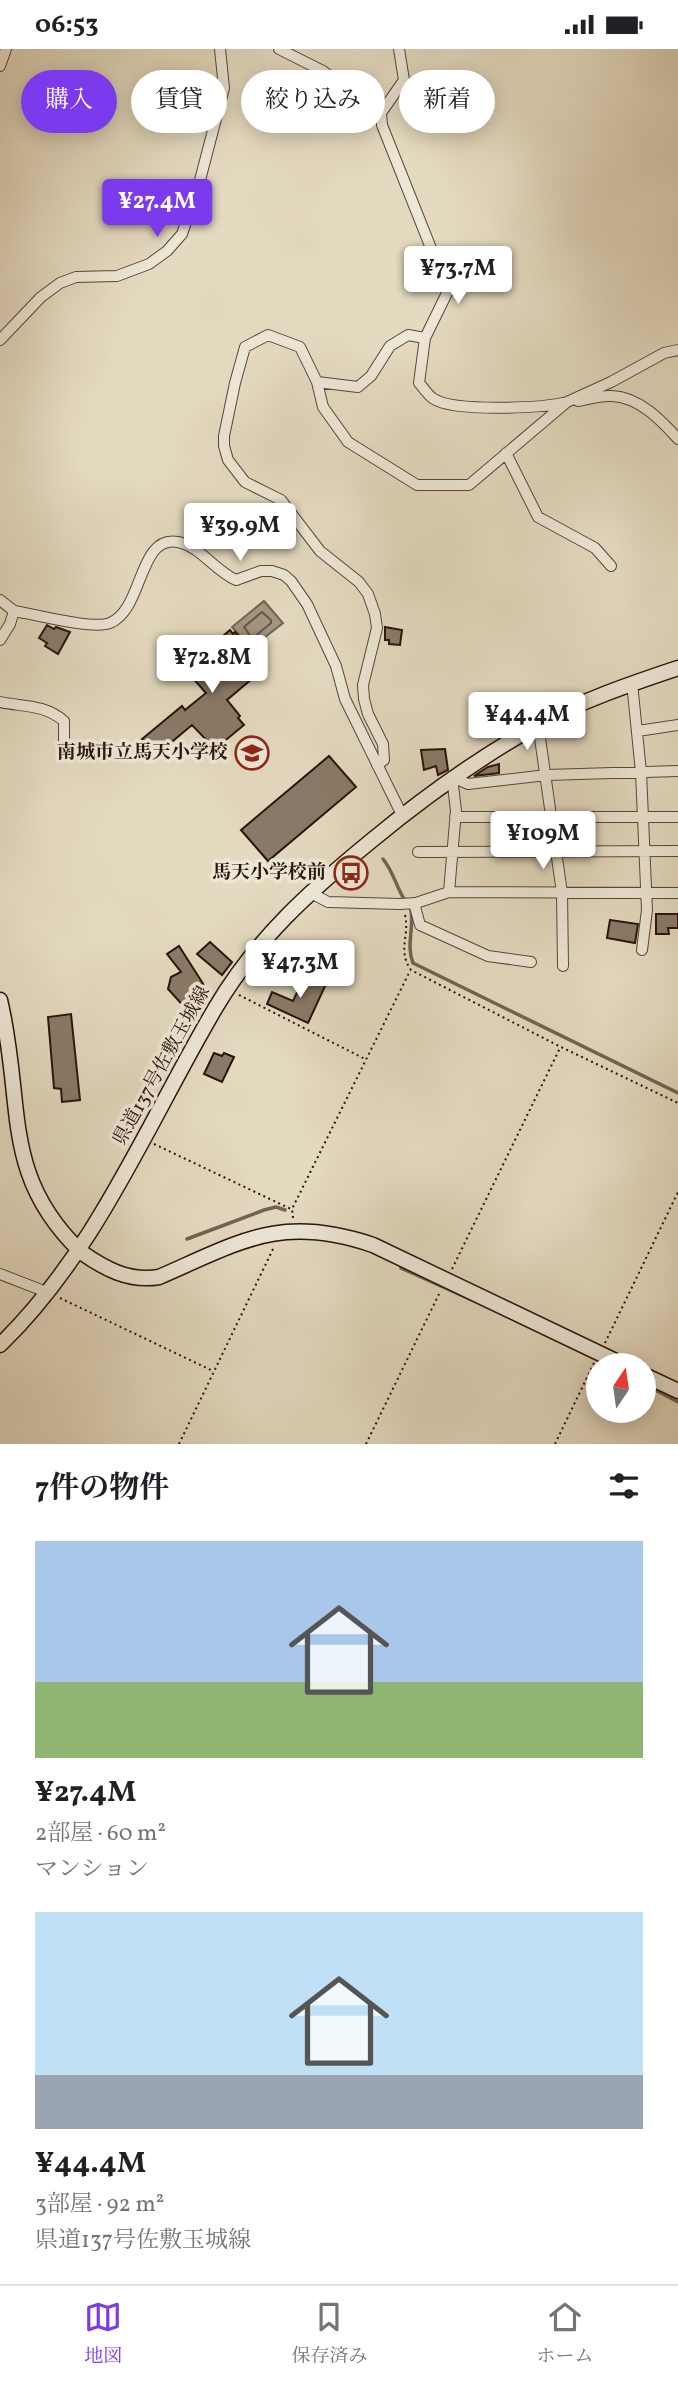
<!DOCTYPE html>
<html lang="ja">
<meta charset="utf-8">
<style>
body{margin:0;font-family:Vollkorn,"Noto Serif JP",serif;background:#f2f2f2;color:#202124;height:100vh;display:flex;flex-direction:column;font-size:26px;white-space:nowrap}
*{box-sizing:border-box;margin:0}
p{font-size:23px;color:#757577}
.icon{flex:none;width:38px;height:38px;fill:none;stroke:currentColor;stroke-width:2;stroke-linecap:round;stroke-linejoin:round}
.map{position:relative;height:1395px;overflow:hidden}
.details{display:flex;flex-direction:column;background:#fff;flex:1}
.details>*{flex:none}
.top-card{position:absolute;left:21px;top:21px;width:637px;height:63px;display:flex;gap:14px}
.needle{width:46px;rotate:13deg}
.tools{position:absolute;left:586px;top:1304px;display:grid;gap:14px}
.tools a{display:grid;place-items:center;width:70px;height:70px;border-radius:50%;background:#fff;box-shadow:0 4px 18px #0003;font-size:35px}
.price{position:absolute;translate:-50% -60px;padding:0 16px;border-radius:7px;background:#fff;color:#222;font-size:23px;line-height:46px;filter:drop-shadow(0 2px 4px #0008)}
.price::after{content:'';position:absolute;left:50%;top:42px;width:21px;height:16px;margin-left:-10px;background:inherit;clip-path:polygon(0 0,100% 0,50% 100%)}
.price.selected{background:#7c3aed;color:#fff}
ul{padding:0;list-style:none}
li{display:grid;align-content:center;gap:14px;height:371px;padding:0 35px}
li span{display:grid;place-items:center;height:217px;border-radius:0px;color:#555}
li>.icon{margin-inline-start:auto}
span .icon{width:126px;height:126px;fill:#fffc;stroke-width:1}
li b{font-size:30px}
h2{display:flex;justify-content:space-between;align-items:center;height:84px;padding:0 35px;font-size:30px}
.pill{padding:0 24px;border-radius:32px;background:#fff;box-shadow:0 4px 18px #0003;font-size:24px;line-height:63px}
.pill.selected{background:#7c3aed;color:#fff}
.status{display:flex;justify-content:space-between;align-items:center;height:49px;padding:0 35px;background:#fff;direction:ltr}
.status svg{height:19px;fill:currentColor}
.dock{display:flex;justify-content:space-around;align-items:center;height:98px;border-top:2px solid #e0e0e0;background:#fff;font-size:19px;color:#757577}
.dock a{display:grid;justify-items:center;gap:4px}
.dock .selected{color:#7c3aed}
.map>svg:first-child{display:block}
</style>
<div class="status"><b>06:53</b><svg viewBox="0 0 49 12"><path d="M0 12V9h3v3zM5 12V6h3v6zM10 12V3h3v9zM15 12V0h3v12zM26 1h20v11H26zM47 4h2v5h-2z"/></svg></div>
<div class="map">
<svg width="678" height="1395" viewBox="0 0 678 1395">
<rect width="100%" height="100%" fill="#e4dac0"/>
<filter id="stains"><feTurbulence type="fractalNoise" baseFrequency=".00286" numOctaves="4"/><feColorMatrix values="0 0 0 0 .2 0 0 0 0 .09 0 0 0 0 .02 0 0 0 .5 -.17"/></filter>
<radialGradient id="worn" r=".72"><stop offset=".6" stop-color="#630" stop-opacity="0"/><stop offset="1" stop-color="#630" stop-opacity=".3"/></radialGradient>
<path fill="#a49682" stroke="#726252" stroke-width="2" d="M264,552L283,574L251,599L232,578Z"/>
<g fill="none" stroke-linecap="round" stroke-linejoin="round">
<path stroke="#665446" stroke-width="2" d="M262,563L271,571V574L254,588H251L244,578Z"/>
<path stroke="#726252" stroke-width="3.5" d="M383,810C393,822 396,837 404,850
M411,861C414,879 406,897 413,914L678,1044
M187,1190L264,1161L276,1158L285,1161
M401,1219L492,1260
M644,1335L678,1353"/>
</g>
<path fill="#8a7a69" stroke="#28130a" stroke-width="2" d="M47,576L54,580L56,578L70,583L58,605L45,597L47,594L39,589Z
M385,578L402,581L400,596L389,595V591H385Z
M230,581L233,585L235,583L266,618L227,651L240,667L238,669L244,676L215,700L192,676L156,706L142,690L182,657L185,661L206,644L191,627L193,625L189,620L191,618L189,616Z
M497,652L513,658L505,679L489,673Z
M445,700L448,721L438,726L436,717L424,721L421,701Z
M329,707L356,738L268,812L241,781Z
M499,715V724L474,727L488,718Z
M656,865H678V879H668L669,885H656Z
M610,871L638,875L635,894L607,889Z
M210,893L232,913L222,926L197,905Z
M179,897L209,944L188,962L168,940L171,928L181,923L167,905Z
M306,925L326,935L308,974L267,955L272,943L293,952Z
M71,965L80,1051L62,1053L61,1040L54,1039L48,968Z
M214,1004L222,1007L224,1004L234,1008L222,1033L204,1025Z"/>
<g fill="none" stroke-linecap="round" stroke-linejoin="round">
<defs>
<path id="street" d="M279,0L323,22L381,64L382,76L448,242L425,289L419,334C424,339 428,347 434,350C454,363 539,359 563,354
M0,17L6,0
M381,64L404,31L399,0
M0,291L41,248L60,234L76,228L117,227L149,215L167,202L182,185L199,135L224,39L220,0
M317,333L358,338L371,327L390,297L408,286L425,289
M578,352C589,350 601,346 612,347C639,348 661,371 678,390
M506,404L538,468L595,499L611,517
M0,551L14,562
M0,591L10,575L14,562C34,565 93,581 110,574C144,560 138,485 178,493C200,497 215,522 236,531L261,522H272L284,526L291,532L307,555L336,617L345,650L402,766
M632,634L641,723L647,861L642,901
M0,653C23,658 44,655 64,672V691L69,707
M538,675L562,844L563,917
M638,682L678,676
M377,716L384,711L383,695L368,665L364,650L363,636L377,579L375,565L368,545L359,533L320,502L281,451L245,433L228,411L224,397V387L235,334L245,298L268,286L300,298L317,333L323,358L348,393L417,436H469L567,353L611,333L664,304L678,301
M452,728L468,735L547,726L678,722
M455,768H678
M418,803L678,802
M309,843L328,853L400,855L416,854L449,843L678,844
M449,843L456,762L452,728
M414,854L420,876L488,907L531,913
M0,1225L49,1244"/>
<path id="secondary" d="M0,951C25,1057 0,1125 81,1203C105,1220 129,1233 159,1228C242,1192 281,1165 373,1196L624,1316
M0,1296C97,1202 148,1073 216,958C257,889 310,842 371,792C423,749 477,710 536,677C577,653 633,634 678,619
M644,1326L678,1342"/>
</defs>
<use href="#street" stroke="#574538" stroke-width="12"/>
<use href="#secondary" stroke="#28130a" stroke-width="17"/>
<path stroke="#28130a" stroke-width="2" stroke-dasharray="2 3.5" stroke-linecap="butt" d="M405,866C410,887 397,901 411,921L561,998L678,1054
M239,946L365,1010
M154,1095L291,1160
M293,1169L292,1160L410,922
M452,1220L560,999
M60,1249L213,1322
M605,1294L678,1143
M179,1395L274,1198
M366,1395L440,1243
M555,1395L594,1314"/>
<use href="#street" stroke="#ede7d6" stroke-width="10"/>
<use href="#secondary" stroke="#ede7d6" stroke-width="14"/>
</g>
<defs>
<symbol id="school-ring" viewBox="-11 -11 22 22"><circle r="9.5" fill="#ede7d6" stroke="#8f2418" stroke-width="1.5"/><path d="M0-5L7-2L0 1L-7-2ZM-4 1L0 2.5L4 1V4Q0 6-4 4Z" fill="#8f2418"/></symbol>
<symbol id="bus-ring" viewBox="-11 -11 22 22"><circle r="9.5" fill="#ede7d6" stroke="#8f2418" stroke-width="1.5"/><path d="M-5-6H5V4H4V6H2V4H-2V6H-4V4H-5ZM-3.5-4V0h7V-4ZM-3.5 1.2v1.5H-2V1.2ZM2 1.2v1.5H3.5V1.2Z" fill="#8f2418"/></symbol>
</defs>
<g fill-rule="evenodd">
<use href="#school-ring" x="233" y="685" width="38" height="38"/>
<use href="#bus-ring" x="332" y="805" width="38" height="38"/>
</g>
<g text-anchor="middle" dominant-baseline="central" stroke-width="7" stroke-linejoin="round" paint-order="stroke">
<g font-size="19" font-weight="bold" fill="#28130a" stroke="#ede7d6" text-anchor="end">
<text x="228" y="704">南城市立馬天小学校</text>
<text x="326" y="824">馬天小学校前</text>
</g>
<g font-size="19" fill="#28130a" stroke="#ede7d6">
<text transform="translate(162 1017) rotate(-61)">県道137号佐敷玉城線</text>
</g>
</g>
<rect width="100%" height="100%" filter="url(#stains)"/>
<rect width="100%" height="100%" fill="url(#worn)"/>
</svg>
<div class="tools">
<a><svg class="needle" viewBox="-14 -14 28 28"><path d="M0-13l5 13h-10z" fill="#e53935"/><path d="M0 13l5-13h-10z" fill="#757577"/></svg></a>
</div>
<b class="price selected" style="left:157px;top:190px">¥27.4M</b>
<b class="price" style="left:458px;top:257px">¥73.7M</b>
<b class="price" style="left:240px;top:514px">¥39.9M</b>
<b class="price" style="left:212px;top:646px">¥72.8M</b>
<b class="price" style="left:527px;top:703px">¥44.4M</b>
<b class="price" style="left:543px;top:822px">¥109M</b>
<b class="price" style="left:300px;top:951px">¥47.3M</b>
<div class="top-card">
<a class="pill selected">購入</a>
<a class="pill">賃貸</a>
<a class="pill">絞り込み</a>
<a class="pill">新着</a>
</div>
</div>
<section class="details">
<h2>7件の物件<svg class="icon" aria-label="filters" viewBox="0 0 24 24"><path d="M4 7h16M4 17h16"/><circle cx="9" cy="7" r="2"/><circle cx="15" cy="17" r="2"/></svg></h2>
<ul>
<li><span style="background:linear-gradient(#a9c7e8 65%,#8fb573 0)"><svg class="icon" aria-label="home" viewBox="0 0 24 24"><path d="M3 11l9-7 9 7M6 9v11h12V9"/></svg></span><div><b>¥27.4M</b><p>2部屋 · 60 m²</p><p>マンション</p></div></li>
<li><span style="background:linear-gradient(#bfe0f5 75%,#9aa5b1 0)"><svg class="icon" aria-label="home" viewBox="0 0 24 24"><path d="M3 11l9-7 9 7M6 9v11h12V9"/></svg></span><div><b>¥44.4M</b><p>3部屋 · 92 m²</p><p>県道137号佐敷玉城線</p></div></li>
</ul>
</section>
<nav class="dock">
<a class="selected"><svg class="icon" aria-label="map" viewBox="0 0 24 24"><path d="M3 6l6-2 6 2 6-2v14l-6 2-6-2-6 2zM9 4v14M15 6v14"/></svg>地図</a>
<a><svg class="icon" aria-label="saved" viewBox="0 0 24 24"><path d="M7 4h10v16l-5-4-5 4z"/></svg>保存済み</a>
<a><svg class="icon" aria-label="home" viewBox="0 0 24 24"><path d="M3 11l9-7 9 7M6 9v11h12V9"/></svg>ホーム</a>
</nav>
